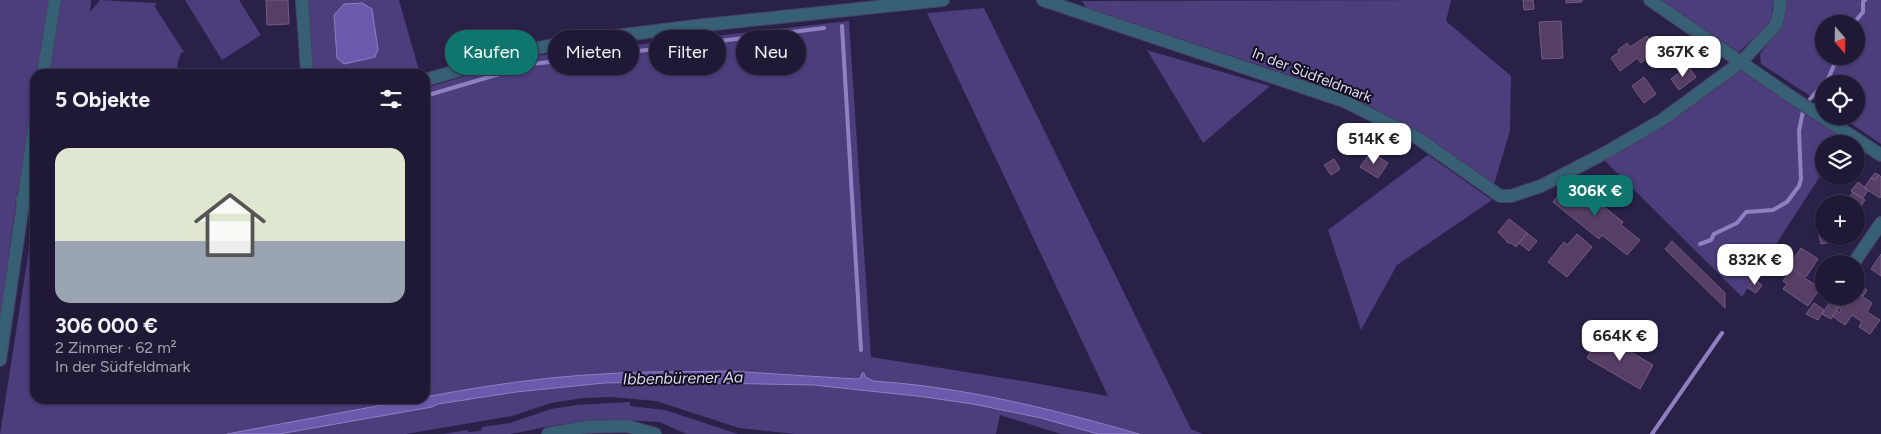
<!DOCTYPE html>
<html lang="de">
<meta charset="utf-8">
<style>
body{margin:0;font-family:Figtree,sans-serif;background:#2d2642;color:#f1f3f6;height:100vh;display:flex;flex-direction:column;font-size:19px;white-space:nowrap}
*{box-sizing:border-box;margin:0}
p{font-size:16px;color:#a2a0ad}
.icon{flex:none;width:28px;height:28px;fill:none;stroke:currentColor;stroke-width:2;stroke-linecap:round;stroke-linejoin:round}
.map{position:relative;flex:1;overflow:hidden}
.drawer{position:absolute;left:30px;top:69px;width:400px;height:335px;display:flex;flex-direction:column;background:#201936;border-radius:15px;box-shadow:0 1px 4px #0004,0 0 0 1px #3d3851}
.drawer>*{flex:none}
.guide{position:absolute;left:445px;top:30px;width:475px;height:45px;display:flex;gap:10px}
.needle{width:32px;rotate:160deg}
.buttons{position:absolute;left:1815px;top:15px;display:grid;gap:10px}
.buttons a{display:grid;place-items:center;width:50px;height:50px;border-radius:50%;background:#201936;box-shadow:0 1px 4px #0004,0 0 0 1px #3d3851;font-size:25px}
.price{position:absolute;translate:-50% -42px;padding:0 11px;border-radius:10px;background:#fff;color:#222;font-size:16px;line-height:32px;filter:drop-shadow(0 1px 2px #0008)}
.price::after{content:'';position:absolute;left:50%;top:30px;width:15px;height:11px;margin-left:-8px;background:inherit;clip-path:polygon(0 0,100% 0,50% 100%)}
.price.selected{background:#0f766e;color:#fff}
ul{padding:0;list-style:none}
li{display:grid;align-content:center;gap:10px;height:265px;padding:0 25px}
li span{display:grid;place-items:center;height:155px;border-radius:15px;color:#555}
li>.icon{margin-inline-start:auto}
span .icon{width:90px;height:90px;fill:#fffc;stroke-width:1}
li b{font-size:21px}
h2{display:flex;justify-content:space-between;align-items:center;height:60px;padding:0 25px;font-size:21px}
.pill{padding:0 18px;border-radius:22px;background:#201936;box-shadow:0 1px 4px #0004,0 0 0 1px #3d3851;font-size:18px;line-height:45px}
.pill.selected{background:#0f766e;color:#fff}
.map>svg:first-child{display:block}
</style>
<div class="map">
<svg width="1881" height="434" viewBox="0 0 1881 434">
<rect width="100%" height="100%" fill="#2a2148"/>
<path fill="#4c3d7c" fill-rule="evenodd" d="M0,0H91L90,12L100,0L156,3L155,7L184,52L181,53C178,60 175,68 180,74H35V188L17,194L0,317Z
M185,0H239L261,35L222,60Z
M308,0H399L420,74H312Z
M1451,0L1446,21L1511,76L1510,131L1494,184L1419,132L1347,94L1086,8L1082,1Z
M1659,0H1774L1770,24L1739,52Z
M1785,0H1881V144L1840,116H1856V84H1824V105L1761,64L1760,54L1781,26ZM1824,24H1856V56H1824Z
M984,8L1191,429L1203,434H1061L1000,415L996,434H794L739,428L656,401L612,397L583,398L551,403L512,416L406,434H0L35,211V399H425V88L535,56L849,21L871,357L1023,381L1108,396L927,13Z
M1147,50L1270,86L1203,143Z
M1741,70L1845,138L1841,144H1824V170L1742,297L1604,160Z
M1428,155L1492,200L1397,265L1361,330L1328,230Z
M630,402V406L665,410L738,434H687L659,422L625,420L562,424L510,434H442L467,430L469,432L481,431L482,427L510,423L551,409L576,405Z"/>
<path fill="#6c58ac" stroke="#8e80c2" d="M362,3L372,9L378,49L375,57L344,64L337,58L334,15L344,4Z
M728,371L856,379L861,378L862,373H864L865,377L873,381C964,387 1052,409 1139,434H1098L1041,418L973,404L917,396L813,385L713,383L691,381L604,383L516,392L438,404L432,407L279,434H227L414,399H425V397C484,386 543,377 602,374C644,371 686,372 728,371Z"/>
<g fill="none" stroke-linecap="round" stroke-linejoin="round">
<path stroke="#8e80c2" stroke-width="4" d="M1853,24L1863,12V2L1865,0
M842,26L861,350
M425,96L533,64L824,28
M1810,99L1828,79L1838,56
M1700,244L1711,240L1714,234L1737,223L1746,212L1773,210L1787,202L1799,186L1801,179L1799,131L1803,111
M1652,434L1722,333"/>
</g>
<path fill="#563e65" stroke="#745b84" d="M266,0H288L289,24L267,25Z
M1523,0H1533L1534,9L1524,10Z
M1566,0H1582V2L1566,3Z
M1561,21L1563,58L1542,59L1539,22Z
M1647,36L1658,50L1641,63L1637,58L1620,71L1611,58L1619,52L1618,50L1627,43L1630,47Z
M1688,66L1696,77L1679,90L1671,79Z
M1644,77L1656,94L1644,103L1632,86Z
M1371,152L1388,163L1378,178L1360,167Z
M1334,159L1340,169L1331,175L1324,165Z
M1875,173L1879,175L1875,180L1871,178Z
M1879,175L1881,177V196L1880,198L1864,188L1871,178L1875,180Z
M1570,180L1623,222L1621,225L1640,240L1627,255L1602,235L1599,239L1553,202Z
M1858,182L1868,190L1863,198L1851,191Z
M1853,192L1865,200L1858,210L1856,209V204H1845Z
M1856,215L1864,220L1856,233Z
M1509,219L1527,233L1516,247L1511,243H1508L1498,232Z
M1824,224V236H1854L1851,241L1846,239L1821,244L1817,226Z
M1527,233L1537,241L1529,251L1519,243Z
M1577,234L1592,247L1567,277L1548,262L1564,242L1567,245Z
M1672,241L1725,293V308L1665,249Z
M1801,248L1818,259L1806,277L1789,266Z
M1881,254V276L1871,269Z
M1791,269L1820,288L1808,306L1783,289L1787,284L1783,281Z
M1754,279L1762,285L1756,293L1748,288Z
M1859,284L1867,290L1863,296L1856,292Z
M1856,292L1872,303L1867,312L1880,320L1870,334L1859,327L1862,322L1852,315L1845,325L1832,316L1837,310L1839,313L1841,310L1837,307L1841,301L1848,306L1853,296H1856Z
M1830,302L1838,308L1831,319L1822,314Z
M1814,303L1824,310L1818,320L1806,314Z
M1600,334L1653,365L1640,389L1587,358Z"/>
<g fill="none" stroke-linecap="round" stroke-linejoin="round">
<defs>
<path id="minor" d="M302,0L307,74
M1043,0L1344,101L1416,137L1500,196H1511L1541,186L1605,153L1662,120L1741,62L1776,25L1780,8V0
M1650,0L1793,98L1881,155
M43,74L55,0
M425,80L533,49L574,41L704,25L943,0
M22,200L35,196
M1853,264L1881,223
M0,360L35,122
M548,434L586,427L627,426L655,434"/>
</defs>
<use href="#minor" stroke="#473f64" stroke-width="14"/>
<use href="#minor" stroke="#376075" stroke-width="12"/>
</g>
<g text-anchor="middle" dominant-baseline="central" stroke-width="4" stroke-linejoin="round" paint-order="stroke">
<g font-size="15" fill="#dfdcf5" stroke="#120e1f">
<text transform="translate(1312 75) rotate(21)">In der Südfeldmark</text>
</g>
<g font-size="16" font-style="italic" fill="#dad7ee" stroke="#120e1f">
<text transform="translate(683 378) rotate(-1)">Ibbenbürener Aa</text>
</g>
</g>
</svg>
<div class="buttons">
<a><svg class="needle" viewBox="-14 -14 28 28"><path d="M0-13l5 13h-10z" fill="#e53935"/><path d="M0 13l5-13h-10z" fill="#a2a0ad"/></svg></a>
<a><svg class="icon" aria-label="locate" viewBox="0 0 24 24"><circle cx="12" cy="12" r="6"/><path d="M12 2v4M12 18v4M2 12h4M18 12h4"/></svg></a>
<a><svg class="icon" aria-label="layers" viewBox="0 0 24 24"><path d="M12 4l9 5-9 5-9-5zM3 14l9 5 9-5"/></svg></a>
<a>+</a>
<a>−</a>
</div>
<b class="price" style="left:1683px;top:78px">367K €</b>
<b class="price" style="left:1374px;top:165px">514K €</b>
<b class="price selected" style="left:1595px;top:217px">306K €</b>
<b class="price" style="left:1755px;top:286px">832K €</b>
<b class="price" style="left:1620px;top:362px">664K €</b>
<div class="guide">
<a class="pill selected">Kaufen</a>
<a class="pill">Mieten</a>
<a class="pill">Filter</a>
<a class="pill">Neu</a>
</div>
<section class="drawer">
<h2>5 Objekte<svg class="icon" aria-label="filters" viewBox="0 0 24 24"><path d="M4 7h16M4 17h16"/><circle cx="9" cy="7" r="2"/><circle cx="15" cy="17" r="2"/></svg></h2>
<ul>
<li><span style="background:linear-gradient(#dfe7d0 60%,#9aa5b1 0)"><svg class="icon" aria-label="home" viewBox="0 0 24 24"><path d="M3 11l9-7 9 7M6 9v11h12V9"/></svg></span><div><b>306 000 €</b><p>2 Zimmer · 62 m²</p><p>In der Südfeldmark</p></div></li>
</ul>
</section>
</div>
